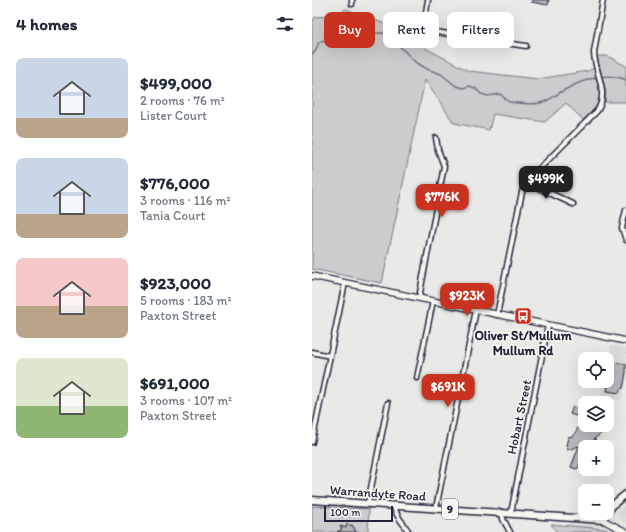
<!DOCTYPE html>
<meta charset="utf-8">
<style>
body{margin:0;font-family:Itim,sans-serif;background:#f2f2f3;color:#1f2937;height:100vh;display:flex;flex-direction:column;font-size:15px;white-space:nowrap}
*{box-sizing:border-box;margin:0}
p{font-size:13px;color:#747a83}
.icon{flex:none;width:22px;height:22px;fill:none;stroke:currentColor;stroke-width:2;stroke-linecap:round;stroke-linejoin:round}
.map{position:relative;flex:1;overflow:hidden}
.side{display:flex;flex-direction:column;background:#fff;width:312px}
.side>*{flex:none}
.guide{position:absolute;left:12px;top:12px;width:242px;height:36px;display:flex;gap:8px}
.buttons{position:absolute;left:266px;top:352px;display:grid;gap:8px}
.buttons a{display:grid;place-items:center;width:36px;height:36px;border-radius:8px;background:#fff;box-shadow:0 4px 16px #0002;font-size:20px}
.scale{position:absolute;left:12px;bottom:10px;width:69px;box-sizing:border-box;padding-left:4px;border:2px solid #22223b;border-top:0;font-size:11px;line-height:14px;white-space:nowrap;color:#22223b;-webkit-text-stroke:3px #f6f6f2;paint-order:stroke}
.price{position:absolute;translate:-50% -34px;padding:0 9px;border-radius:8px;background:#c8321e;color:#fff;font-size:13px;line-height:26px;filter:drop-shadow(0 1px 2px #0008)}
.price::after{content:'';position:absolute;left:50%;top:24px;width:12px;height:9px;margin-left:-6px;background:inherit;clip-path:polygon(0 0,100% 0,50% 100%)}
.price.current{background:#222;color:#fff}
ul{padding:0;list-style:none}
li{display:flex;align-items:center;gap:12px;height:100px;padding:0 16px}
li span{display:grid;place-items:center;flex:none;width:112px;height:80px;border-radius:8px;color:#555}
li>.icon{margin-inline-start:auto}
span .icon{width:48px;height:48px;fill:#fffc;stroke-width:1}
li b{font-size:17px}
h2{display:flex;justify-content:space-between;align-items:center;height:48px;padding:0 16px;font-size:17px}
.pill{padding:0 14px;border-radius:8px;background:#fff;box-shadow:0 4px 16px #0002;font-size:14px;line-height:36px}
.pill.current{background:#c8321e;color:#fff}
main{display:flex;flex:1;min-height:0}
.map>svg:first-child{display:block}
</style>
<main>
<section class="side">
<h2>4 homes<svg class="icon" aria-label="filters" viewBox="0 0 24 24"><path d="M4 7h16M4 17h16"/><circle cx="9" cy="7" r="2"/><circle cx="15" cy="17" r="2"/></svg></h2>
<ul>
<li><span style="background:linear-gradient(#c9d6e8 75%,#b9a48a 0)"><svg class="icon" aria-label="home" viewBox="0 0 24 24"><path d="M3 11l9-7 9 7M6 9v11h12V9"/></svg></span><div><b>$499,000</b><p>2 rooms · 76 m²</p><p>Lister Court</p></div></li>
<li><span style="background:linear-gradient(#c9d6e8 70%,#b9a48a 0)"><svg class="icon" aria-label="home" viewBox="0 0 24 24"><path d="M3 11l9-7 9 7M6 9v11h12V9"/></svg></span><div><b>$776,000</b><p>3 rooms · 116 m²</p><p>Tania Court</p></div></li>
<li><span style="background:linear-gradient(#f6c9c9 60%,#b9a48a 0)"><svg class="icon" aria-label="home" viewBox="0 0 24 24"><path d="M3 11l9-7 9 7M6 9v11h12V9"/></svg></span><div><b>$923,000</b><p>5 rooms · 183 m²</p><p>Paxton Street</p></div></li>
<li><span style="background:linear-gradient(#dfe7d0 60%,#8fb573 0)"><svg class="icon" aria-label="home" viewBox="0 0 24 24"><path d="M3 11l9-7 9 7M6 9v11h12V9"/></svg></span><div><b>$691,000</b><p>3 rooms · 107 m²</p><p>Paxton Street</p></div></li>
</ul>
</section>
<div class="map">
<svg width="314" height="532" viewBox="0 0 314 532">
<rect width="100%" height="100%" fill="#e9e9e7"/>
<filter id="ink" filterUnits="userSpaceOnUse"><feTurbulence type="fractalNoise" baseFrequency=".025" numOctaves="2"/><feDisplacementMap in="SourceGraphic" scale="8" xChannelSelector="R" yChannelSelector="G"/><feConvolveMatrix kernelMatrix="1 2 1 2 8 2 1 2 1" color-interpolation-filters="sRGB"/></filter>
<g filter="url(#ink)">
<path fill="#dadada" d="M299,345L314,348V384L309,401L289,397L292,381H295V367Z
M314,504V524L310,521L306,514L308,509Z"/>
<path fill="#ccccce" stroke="#777784" d="M34,9L114,40L113,48L157,71L226,79L276,71L282,68C289,97 294,99 271,120L254,103L233,122L181,114L177,130L142,123L113,80L70,283L0,269V24L3,17L19,16Z
M285,56H295L314,66V102H293L294,92Z
M0,506L57,509L56,532H0Z
M239,524L293,529L300,532H245Z"/>
<g fill="none" stroke-linecap="round" stroke-linejoin="round">
<path stroke="#71717f" stroke-width="1.5" d="M0,54L3,52L7,42L36,32L49,34L72,33L79,37L102,61L115,69L129,74L144,86L152,88L157,86L163,88L169,94L176,96L188,94L197,102C209,103 223,106 234,101C239,99 244,95 249,92C268,81 294,71 314,80"/>
</g>
<path fill="#b8b8bc" stroke="#22223b" d="M220,0H237L236,5L219,2Z
M302,362L314,364V373L311,388L308,389L307,393L295,391L296,387H295L300,365H302Z
M261,407L273,411V419L258,414Z
M295,413L300,418L297,420L301,424L282,439L288,444L284,447L279,442L278,447H273V460L271,466L268,464L266,468L264,469L259,467L267,446L256,450L254,446L256,437L261,436L268,425L270,427V425H295Z
M35,524L41,526L44,532H25L30,529L28,526L34,528Z"/>
<g fill="none" stroke-linecap="round" stroke-linejoin="round">
<defs>
<path id="street" d="M40,4V0
M111,30L214,46
M110,35L116,0
M214,182L261,204
M314,210L310,228L314,240
M107,298L132,166L126,150L124,138
M185,315L210,192L214,182L285,111C298,92 282,72 282,52L291,0
M0,352L18,356
M105,378L121,301
M0,442L33,283
M56,503L76,403
M82,505C82,514 92,524 97,532
M124,508L164,310
M190,512L191,519L198,532
M199,513L236,325"/>
<path id="secondary" d="M0,276L314,341
M291,520L314,532"/>
<path id="primary" d="M0,500L291,520L294,513
M295,512L303,503L314,494"/>
</defs>
<use href="#street" stroke="#22223b" stroke-width="7"/>
<use href="#secondary" stroke="#22223b" stroke-width="8"/>
<use href="#primary" stroke="#22223b" stroke-width="9"/>
<use href="#street" stroke="#f6f6f2" stroke-width="4"/>
<use href="#secondary" stroke="#f6f6f2" stroke-width="5.5"/>
<use href="#primary" stroke="#f6f6f2" stroke-width="6"/>
</g>
</g>
<defs>
<symbol id="bus-square" viewBox="-11 -11 22 22"><rect x="-9" y="-9" width="18" height="18" rx="4" fill="#c8321e" stroke="#f6f6f2"/><path d="M-5-6H5V4H4V6H2V4H-2V6H-4V4H-5ZM-3.5-4V0h7V-4ZM-3.5 1.2v1.5H-2V1.2ZM2 1.2v1.5H3.5V1.2Z" fill="#fff"/></symbol>
</defs>
<g fill-rule="evenodd">
<use href="#bus-square" x="201" y="306" width="20" height="20"/>
</g>
<g text-anchor="middle" dominant-baseline="central" stroke-width="3.5" stroke-linejoin="round" paint-order="stroke">
<rect fill="#f6f6f2" stroke="#626272" stroke-width="1" x="130" y="499" width="16" height="20" rx="3"/>
<g font-size="12" font-weight="bold" fill="#22223b">
<text x="138" y="509">9</text>
</g>
<g font-size="13" font-weight="bold" fill="#22223b" stroke="#f6f6f2">
<text x="211" y="335">Oliver St/Mullum<tspan x="211" dy="15">Mullum Rd</tspan></text>
</g>
<g font-size="13" fill="#22223b" stroke="#f6f6f2">
<text transform="translate(207 417) rotate(-78)">Hobart Street</text>
<text transform="translate(66 493) rotate(4)">Warrandyte Road</text>
</g>
</g>
</svg>
<div class="buttons">
<a><svg class="icon" aria-label="locate" viewBox="0 0 24 24"><circle cx="12" cy="12" r="6"/><path d="M12 2v4M12 18v4M2 12h4M18 12h4"/></svg></a>
<a><svg class="icon" aria-label="layers" viewBox="0 0 24 24"><path d="M12 4l9 5-9 5-9-5zM3 14l9 5 9-5"/></svg></a>
<a>+</a>
<a>−</a>
</div>
<div class="scale">100 m</div>
<b class="price current" style="left:234px;top:200px">$499K</b>
<b class="price" style="left:130px;top:218px">$776K</b>
<b class="price" style="left:155px;top:317px">$923K</b>
<b class="price" style="left:136px;top:408px">$691K</b>
<div class="guide">
<a class="pill current">Buy</a>
<a class="pill">Rent</a>
<a class="pill">Filters</a>
</div>
</div>
</main>
